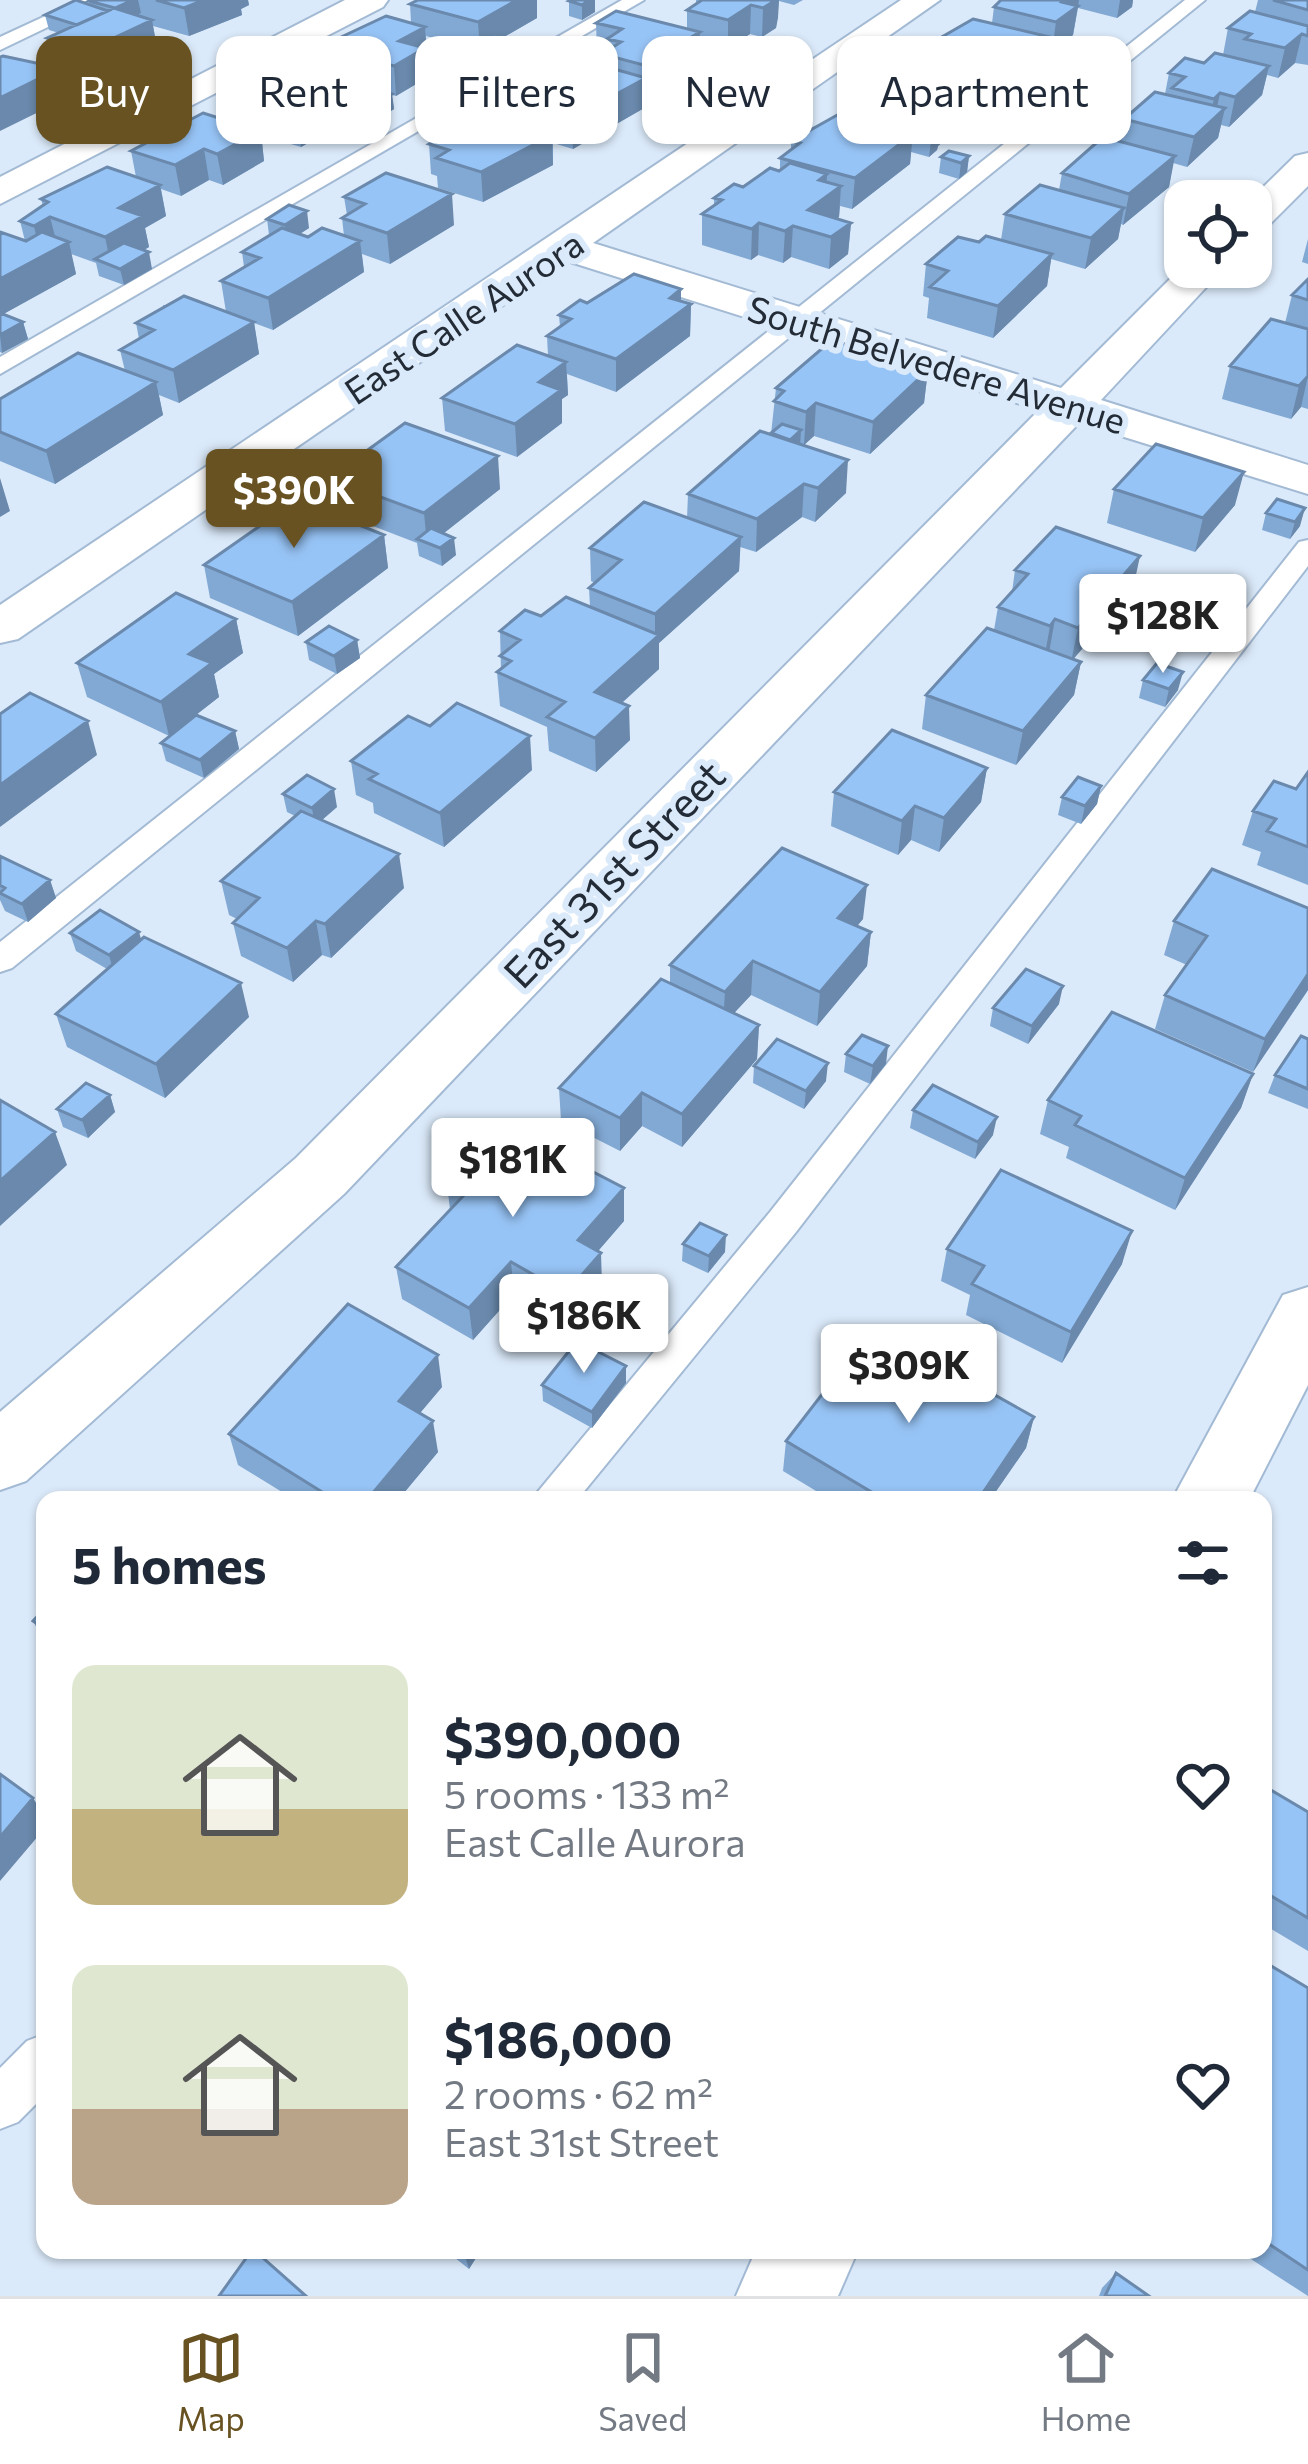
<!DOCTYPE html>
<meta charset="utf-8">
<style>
body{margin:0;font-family:Commissioner,sans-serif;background:#f6f6f7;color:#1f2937;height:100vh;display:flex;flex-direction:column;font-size:45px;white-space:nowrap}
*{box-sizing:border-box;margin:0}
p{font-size:39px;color:#747a83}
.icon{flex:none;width:66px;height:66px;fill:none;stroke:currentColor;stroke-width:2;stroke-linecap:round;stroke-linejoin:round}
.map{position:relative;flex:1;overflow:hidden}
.sheet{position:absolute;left:36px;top:1491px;width:1236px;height:768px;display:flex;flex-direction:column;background:#fff;border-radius:24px;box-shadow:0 3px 9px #0004}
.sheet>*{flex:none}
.top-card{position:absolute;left:36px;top:36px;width:1236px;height:108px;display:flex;gap:24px}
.fabs{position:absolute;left:1164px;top:180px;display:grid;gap:24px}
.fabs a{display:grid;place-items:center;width:108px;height:108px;border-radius:24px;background:#fff;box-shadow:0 3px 9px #0004;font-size:60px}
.price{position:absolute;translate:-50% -102px;padding:0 27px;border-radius:12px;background:#fff;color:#222;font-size:39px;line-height:78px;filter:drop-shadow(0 3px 6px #0008)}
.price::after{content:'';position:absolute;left:50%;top:72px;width:36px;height:27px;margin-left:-18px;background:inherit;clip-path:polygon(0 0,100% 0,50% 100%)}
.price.active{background:#685221;color:#fff}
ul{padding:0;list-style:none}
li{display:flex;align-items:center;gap:36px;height:300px;padding:0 36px}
li span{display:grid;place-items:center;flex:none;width:336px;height:240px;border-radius:24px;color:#555}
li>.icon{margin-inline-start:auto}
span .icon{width:144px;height:144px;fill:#fffc;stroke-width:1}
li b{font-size:51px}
h2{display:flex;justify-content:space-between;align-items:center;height:144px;padding:0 36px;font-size:51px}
.chip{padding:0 42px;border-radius:24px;background:#fff;box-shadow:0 3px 9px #0004;font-size:42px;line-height:108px}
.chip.active{background:#685221;color:#fff}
.dock{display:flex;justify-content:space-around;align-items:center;height:168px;border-top:3px solid #e0e1e3;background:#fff;font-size:33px;color:#747a83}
.dock a{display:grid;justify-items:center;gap:6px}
.dock .active{color:#685221}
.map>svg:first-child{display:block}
</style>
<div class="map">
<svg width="1308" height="2296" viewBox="0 0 1308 2296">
<rect width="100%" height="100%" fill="#dbeafa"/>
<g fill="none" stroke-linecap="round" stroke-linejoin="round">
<defs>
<path id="service" d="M80,0H104L0,50V37Z
M622,0H644L0,374V357Z
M1185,0H1205L12,968L0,972V942Z
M1308,540V566L796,1232L577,1500H531L770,1212L1299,542Z
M45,2034V2095L18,2122L0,2129V2068L27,2041Z"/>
<path id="minor" d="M345,0H388L383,7L0,204V177Z
M901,0H940L593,243L1061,388L1185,264L1225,267L1101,400L1308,465V494L1079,423L344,1194L26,1481L0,1490V1412L296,1158L1039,410L567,261L18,639L0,643V605Z
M1308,153V186L1265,229L1251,233L1249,201L1295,156Z
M1308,1287V1385L1249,1500H1172L1283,1295Z
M756,2250H858L838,2296H736Z"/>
</defs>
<use href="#service" stroke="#a3bad4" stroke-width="4"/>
<use href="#minor" stroke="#a3bad4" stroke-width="4"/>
<use href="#service" fill="#fff" fill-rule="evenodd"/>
<use href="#minor" fill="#fff" fill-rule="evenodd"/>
</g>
<path fill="#82a9d4" d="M91,0H248L249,5L241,9L242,15L189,36L153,26L157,48L92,80L60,70L67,98L54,67L47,38L59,33L49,30L45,15L90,5L89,1Z
M571,0L595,12L582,20L569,16V1Z
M696,0H803L794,5L779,1L776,28L762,37L750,34L728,48L700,42L699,61L696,64V71L646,95V107L573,149L553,143V165L483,202L438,188L437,176L431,174L429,144L444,135L439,134L438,118L466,117V122L530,128L528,93L525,95L511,90L510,75L560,68L602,66V53L597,52L596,23L687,29V10L696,4Z
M1001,0H1133L1132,7L1117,18L1078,8L1073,35L1052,51H1049L1046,66L994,98L957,88L955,90L963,125L938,146L937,150L929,157L911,152L910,164L852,209L840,206L839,217L837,219L851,223L848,254L829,269L791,257L783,263L758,255L751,260L702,245V214L714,206V198L780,170V158L791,150V141L864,121L866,101L871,97V92L920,69L921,49L992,23L994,7Z
M1258,0H1308V65L1295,63L1278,78L1267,75L1262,95L1229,127L1221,125L1218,138L1187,167L1173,163L1169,187L1123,225L1121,224L1118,239L1085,269L1051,259L1047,286L993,338L927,318L929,298L923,296L926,264L979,242L1001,240L1005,214L1059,190L1062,173L1120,142L1124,119L1165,94L1169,73L1223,55L1228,28L1255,12Z
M410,4L537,18L504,37L518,56L506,63L483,56L482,49L480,51L426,36L428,77L396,96L392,95L394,109L383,116L350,107L349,91L359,85L346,82L349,104L338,110L340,125L301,147L270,138L262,142L264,161L223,185L209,180L181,196L161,189L166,216L145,228L149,247L144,250L152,269L124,285L99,276L96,263L71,254L76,274L3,314L23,322L28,339L2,353L0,352V232L25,241L20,221L43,206L41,199L136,177L131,151L227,120L224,105L271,80L332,71L330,49L337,45V39L411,23Z
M969,156L967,172L959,179L939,173L941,157Z
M344,197L454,225L390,264L362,254L364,272L273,330L254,323L259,354L179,403L159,395L163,415L55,484L0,461V399L125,371L120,350L139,339L136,323L163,307V305L226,312L221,281L244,267L242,252L269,235L267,219L309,228L300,234L308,237L344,236L342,218L347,215Z
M1308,239V264L1302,262Z
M681,289V301L691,304L690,336L616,392L567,374L568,395L562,399V423L517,457L445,431L442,398L548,356L547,336L560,327L559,315L587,303Z
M1292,295L1308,300V409L1301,407L1291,419L1222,399L1230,366L1285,323Z
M928,370L924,403L870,454L814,436L804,445L846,493L815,522L802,517L756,552L740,547L739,571L659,643V669L622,703L630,740L596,772L549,751L547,727L500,706L497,672L501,670L500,631L541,616L590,607L589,588L595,583L591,581L590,548L687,518L688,494L771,434L776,388Z
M329,478L500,489L444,533L456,555L442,566L419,556L417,543L334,511Z
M1114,489L1235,505L1195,552L1107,523Z
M1277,499L1300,526L1290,539L1262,530L1266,513Z
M384,535L388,568L298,636L210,598L204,565Z
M1015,570L1133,589L1073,659L1081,662L1074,695L1016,765L922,729L926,695L994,630L998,607L1012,592Z
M236,619L243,653L214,674L219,697L169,736L87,697L77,663Z
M357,640L360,658L337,674L309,660L306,642Z
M1143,680L1178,690L1165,707L1139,698Z
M430,726L532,770L444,847L374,813L373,803L356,795L351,761Z
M235,731L239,749L204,778L166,761L161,743Z
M987,768L981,802L939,852L911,840L898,855L831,826L834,792Z
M1308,772V885L1257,865L1261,852L1242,845L1253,811L1296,789Z
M1101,786L1097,804L1081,824L1058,815L1062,797Z
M283,794L337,807L322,820L404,888L331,958L322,955L293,982L241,956L233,923L237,919L229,915L221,881L295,816L287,812Z
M0,856L50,880L56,898L28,922L5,911L0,900Z
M1212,869L1308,990L1253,1072L1155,1029L1165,995L1187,965L1164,955L1174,921Z
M863,919L857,926L871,932L867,966L817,1026L751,995L734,1013L759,1025L757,1059L682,1147L642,1126L620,1151L561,1121L559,1088L670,983V965Z
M70,933L141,939L249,1017L165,1098L67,1047L56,1014L107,969L76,951Z
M1059,1004L1028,1044L990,1026L993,1008Z
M1308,1039V1109L1268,1093L1275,1075Z
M846,1054L886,1064L870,1084L844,1072Z
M754,1066L826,1081L804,1109L753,1083Z
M1253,1074L1241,1108L1175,1210L1066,1158L1069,1147L1040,1134L1048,1100Z
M110,1095L115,1112L88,1138L63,1127L57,1109Z
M913,1110L993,1135L975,1159L910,1128Z
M447,1183L624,1188V1221L598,1251L602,1285L568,1324L514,1294L473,1340L402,1299L396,1267L450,1210Z
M683,1244L725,1252L708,1273L682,1261Z
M947,1249L1122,1264L1062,1363L966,1315L970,1295L941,1281Z
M626,1383L592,1428L543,1401L542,1385Z
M442,1387L420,1413L438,1452L398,1500H295L238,1465L229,1434Z
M1034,1417L1026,1448L990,1500H831L783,1471L786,1441Z
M45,1608V1643L33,1621Z
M1263,1787L1308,1812V1951L1263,1924Z
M1263,1961L1308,1988V2296L1237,2250H1263Z
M445,2250H481L469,2269Z
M1116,2273L1149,2296H1099L1102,2288Z"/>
<path fill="#6a89ac" d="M133,0H138L141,13L127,19L152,20L157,48L92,80L86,51L115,8Z
M204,0H248L249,5L241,9L242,15L189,36L184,8Z
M517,0H537V18L492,44L482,41V49L480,51L478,22Z
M589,0H595V12L582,20V5Z
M768,0H779L778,18L776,28L762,37L763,8Z
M1065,0H1079L1073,35L1052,51L1056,22L1062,2Z
M1120,0H1133L1132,7L1117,18Z
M751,5L750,34L728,48V20Z
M425,27L428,77L396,96L394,66L399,41Z
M700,32L699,61L696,64V71L647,95V66Z
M1302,34L1295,63L1278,78L1285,48Z
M1050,37L1046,66L994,98L998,68Z
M517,41L518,56L506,63L505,47Z
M1269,66L1262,95L1229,127L1235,97Z
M60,68L67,98L0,131V98Z
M537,71L538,87L528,86V93L525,95L524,79Z
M959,73L954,106L967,96L963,125L938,146L937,150L929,157L931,141L934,138L942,89L948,81Z
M345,74L349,104L338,110L340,125L301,147L297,117L317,90Z
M646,78V107L573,149L572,118Z
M1220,93L1215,117L1225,108L1218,138L1187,167L1194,137L1209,122L1214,99Z
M392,94L394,109L383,116L382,100Z
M265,108L270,138L262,142L264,161L223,185L217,154L257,132L254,114Z
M913,134L910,164L852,209L855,178Z
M552,135L553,165L483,202L481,172Z
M204,149L209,180L181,196L175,165Z
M969,156L967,172L959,179L961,163Z
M1175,156L1169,187L1123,225L1129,194Z
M827,174L826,197L841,186L839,217L817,233L808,210L819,180Z
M160,185L166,216L145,228L149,247L115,267L111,265L105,237L119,208Z
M452,194L454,225L390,264L387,233Z
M1124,208L1118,239L1085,269L1091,238Z
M307,211L309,228L287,242L285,225Z
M50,217L58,248L69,242L76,274L0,316V279L41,257L34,226Z
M759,223L758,255L751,260L752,229Z
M851,223L848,254L829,269L831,237Z
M793,226L791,257L783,263L785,231Z
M360,241L364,272L273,330L268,298Z
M149,252L152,269L124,285L120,269Z
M1052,254L1047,286L993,338L998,306Z
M681,289V311L691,304L690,336L616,392V359L670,298Z
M23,322L28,339L2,353L0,335Z
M254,322L259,354L179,403L173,370Z
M566,362L568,395L562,399V423L517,457L515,424L539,382Z
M928,370L924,403L870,454L873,422Z
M1308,376L1301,407L1291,419L1299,386Z
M156,382L163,415L55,484L46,451Z
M816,403L814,436L804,445L806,412Z
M801,430L800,448L790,440Z
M498,456L500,489L430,544L427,543L424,513Z
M848,460L846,493L815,522L818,488Z
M1244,472L1235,505L1195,552L1203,518Z
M0,478L10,511L0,517Z
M804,484L802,517L756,552L757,519Z
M1305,508L1300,526L1290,539L1295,522Z
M384,535L388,568L298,636L292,602Z
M741,537L739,571L659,643V669L596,726L595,692L655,639V614Z
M454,538L456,555L442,566L440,548Z
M1140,556L1133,589L1071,662L1078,628Z
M236,619L243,653L214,674L219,697L169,736L161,702L189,654Z
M1055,619L1049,653L1044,660L1050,626Z
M357,640L360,658L337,674L334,656Z
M1081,662L1074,695L1016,765L1023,731Z
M1183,672L1178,690L1165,707L1169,689Z
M629,706L630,740L596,772L595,738Z
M88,721L97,755L0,827V785Z
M235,731L239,749L204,778L200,760Z
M530,736L532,770L444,847L440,813Z
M987,768L981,802L939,852L944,818Z
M1101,786L1097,804L1081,824L1085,806Z
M334,789L337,807L315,826L312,808Z
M915,806L911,840L898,855L902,821Z
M399,854L404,888L331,958L325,924Z
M50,880L56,898L28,922L22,904Z
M867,885L863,919L835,952L838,918Z
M316,921L322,955L293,982L287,948Z
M139,932L144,949L114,973L109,955Z
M871,932L867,966L817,1026L820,992Z
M753,961L751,995L723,1025L725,992Z
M1308,974V990L1253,1072L1265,1039Z
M241,983L249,1017L165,1098L156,1064Z
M1063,986L1059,1004L1028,1044L1032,1026Z
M759,1025L757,1059L682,1147V1114Z
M888,1046L886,1064L870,1084L873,1066Z
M828,1063L826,1081L804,1109L806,1091Z
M1253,1074L1241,1108L1175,1210L1185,1178Z
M642,1093V1126L620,1151V1118Z
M110,1095L115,1112L88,1138L82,1120Z
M997,1117L993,1135L975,1159L978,1142Z
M55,1132L67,1165L0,1226V1181Z
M624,1188V1221L580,1272L578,1240Z
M1132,1231L1122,1264L1062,1363L1071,1332Z
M726,1235L725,1252L708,1273L709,1256Z
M601,1253L602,1285L568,1324L566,1293Z
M511,1262L514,1294L473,1340L469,1308Z
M438,1355L442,1387L404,1432L399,1401Z
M626,1366V1383L592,1428V1412Z
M1034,1417L1026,1448L990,1500H978Z
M433,1421L438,1452L398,1500H367Z
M33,1798L45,1817V1828L0,1881V1837Z
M466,2250H481L469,2269L464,2253Z"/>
<path fill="#97c4f6" stroke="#6a89ac" stroke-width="3" d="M76,0L108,11L77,25L45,15Z
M91,0H133L115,8L89,1Z
M156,0H204L184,8Z
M418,0H517L478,22L410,4Z
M571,0H589L582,5L569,1Z
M702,0H776L763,8L751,5L728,20L687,10Z
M1001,0H1065L1062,2L1078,6L1056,22L994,7Z
M1273,0H1308V10Z
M114,8L152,20L86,51L47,38Z
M616,11L700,32L688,39L696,41L647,66L602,54L621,42L607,39L622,29L596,23Z
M1250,11L1308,26V36L1302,34L1285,48L1245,39L1251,34L1228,28Z
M386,16L425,27L399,41L425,48L394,66L330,49L345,41L337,39Z
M973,19L1050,37L998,68L921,49Z
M495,34L517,41L505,47L482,41Z
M1215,53L1269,66L1235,97L1220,93L1214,99L1172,88L1185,77L1169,73L1185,58L1204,63Z
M3,56L60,68L0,98V57Z
M575,58L646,78L572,118L529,106L551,92L528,86Z
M535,60L560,68L547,75L537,71L524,79L510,75Z
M304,63L345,74L317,90L336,96L297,117L265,108L254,114L224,105L265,78L271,80Z
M937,67L959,73L953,77L931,72Z
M915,68L957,78L942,89L967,96L936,119L866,101L876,93L871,92Z
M359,85L392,94L382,100L349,91Z
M1155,92L1225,108L1194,137L1124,119Z
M449,112L466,117L456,123L438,118Z
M203,113L260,131L217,154L204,149L175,165L131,151Z
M480,113L552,135L481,172L436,158L449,150L429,144Z
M839,114L913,134L855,178L780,158L800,143L791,141Z
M903,125L939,134L931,141L896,129Z
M1103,137L1175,156L1129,194L1062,173Z
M949,151L969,156L961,163L941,157Z
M790,163L827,174L819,180L841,186L808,210L851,223L831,237L793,226L785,231L759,223L752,229L702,214L722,200L714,198L734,184L743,187L770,168L779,171Z
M107,167L160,185L119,208L143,216L105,237L50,217L34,226L20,221L48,202L41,199Z
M386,173L452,194L387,233L342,218L365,204L344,197Z
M1040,185L1124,208L1091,238L1005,214Z
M289,205L307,211L285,225L267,219Z
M282,228L308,237L322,228L360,241L268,298L221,281L260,258L242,252Z
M0,232L26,241L42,232L69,242L0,279Z
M986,236L1052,254L998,306L930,287L948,271L926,264L958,237L979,242Z
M124,243L149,252L120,269L95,259Z
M634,274L681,289L670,298L691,304L616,359L547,336L571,319L559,315L580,300L587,303Z
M1308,279V300L1292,295Z
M184,296L254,322L173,370L120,350L154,330L136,323Z
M0,313L23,322L0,335Z
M1271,319L1308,329V376L1299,386L1230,366Z
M832,340L928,370L873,422L816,403L806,412L774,401L784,391L776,388Z
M517,345L566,362L539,382L561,390L515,424L442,398Z
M78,353L156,382L46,451L0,432V399Z
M405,423L498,456L424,513L329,478Z
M782,424L801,430L790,440L771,433Z
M760,431L848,460L818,488L804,484L757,519L688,494Z
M1156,444L1244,472L1203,518L1114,489Z
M1277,499L1305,508L1295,522L1266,513Z
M297,500L384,535L292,602L204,565Z
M644,502L741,537L655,614L589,588L621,560L590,548Z
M1056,527L1140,556L1078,628L1055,619L1050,626L998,607L1028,574L1015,570Z
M431,528L454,538L440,548L417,539Z
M176,593L236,619L189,654L212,663L161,702L77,663Z
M566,597L659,635L595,692L629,706L595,738L547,717L565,702L497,672L511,661L500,656L520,640L500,631L525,610L541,616Z
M329,626L357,640L334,656L306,642Z
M987,628L1081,662L1023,731L926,695Z
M1157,663L1183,672L1169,689L1143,680Z
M30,693L88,721L0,785V714Z
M457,703L530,736L440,813L369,779L377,774L351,761L408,716L430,726Z
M196,715L235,731L200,760L161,743Z
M892,730L987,768L944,818L915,806L902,821L834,792Z
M1308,772V847L1267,831L1276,819L1253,811L1274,781L1296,789Z
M307,775L334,789L312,808L283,794Z
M1078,777L1101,786L1085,806L1062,797Z
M301,811L399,854L325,924L316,921L287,948L233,923L259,898L221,881Z
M782,848L867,885L838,918L871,932L820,992L753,961L725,992L670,965Z
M0,856L50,880L22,904L0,893L5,888L0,885Z
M1212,869L1308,908V974L1265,1039L1165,995L1207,936L1174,921Z
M100,910L139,932L109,955L70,933Z
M144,937L241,983L156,1064L56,1014Z
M1026,969L1063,986L1032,1026L993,1008Z
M661,979L759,1025L682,1114L642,1093L620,1118L559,1088Z
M1112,1012L1253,1074L1185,1178L1075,1125L1081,1116L1048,1100Z
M862,1035L888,1046L873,1066L846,1054Z
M1301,1036L1308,1039V1089L1275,1075Z
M777,1039L828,1063L806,1091L754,1066Z
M86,1083L110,1095L82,1120L57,1109Z
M933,1085L997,1117L978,1142L913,1110Z
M0,1100L55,1132L0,1181Z
M503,1125L624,1188L578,1240L601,1253L566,1293L511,1262L469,1308L396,1267L466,1193L447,1183Z
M1001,1170L1132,1231L1071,1332L972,1284L984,1266L947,1249Z
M700,1223L726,1235L709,1256L683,1244Z
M348,1304L438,1355L399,1401L433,1421L367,1500H335L229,1434Z
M874,1327L1034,1417L978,1500H885L786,1441Z
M577,1341L626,1366L592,1412L542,1385Z
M45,1608V1629L33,1621Z
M0,1774L33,1798L0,1837Z
M1264,1786L1308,1812V1918L1263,1891Z
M1263,1961L1308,1988V2270L1263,2240Z
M252,2250H254L306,2296H219Z
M1116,2273L1149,2296H1105Z"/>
<g text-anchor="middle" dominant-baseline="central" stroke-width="12" stroke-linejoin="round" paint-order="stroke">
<g font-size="36" fill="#232c36" stroke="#dbeafa">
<text transform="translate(463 316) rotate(-34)">East Calle Aurora</text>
<text transform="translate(937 363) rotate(17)">South Belvedere Avenue</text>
</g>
<g font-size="42" fill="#232c36" stroke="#dbeafa">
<text transform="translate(613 873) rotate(-46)">East 31st Street</text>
</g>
</g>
</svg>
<div class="fabs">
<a><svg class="icon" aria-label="locate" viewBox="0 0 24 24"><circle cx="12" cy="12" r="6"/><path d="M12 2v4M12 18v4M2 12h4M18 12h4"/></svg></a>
</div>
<b class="price active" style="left:294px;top:551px">$390K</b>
<b class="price" style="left:1163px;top:676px">$128K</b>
<b class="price" style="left:513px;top:1220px">$181K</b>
<b class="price" style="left:584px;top:1376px">$186K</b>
<b class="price" style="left:909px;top:1426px">$309K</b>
<div class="top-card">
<a class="chip active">Buy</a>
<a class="chip">Rent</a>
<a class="chip">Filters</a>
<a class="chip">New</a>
<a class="chip">Apartment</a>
</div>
<section class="sheet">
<h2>5 homes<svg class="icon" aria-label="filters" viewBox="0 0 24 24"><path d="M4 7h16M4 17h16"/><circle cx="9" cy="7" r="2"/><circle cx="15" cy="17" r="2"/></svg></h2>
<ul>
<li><span style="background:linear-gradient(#dfe7d0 60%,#c2b280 0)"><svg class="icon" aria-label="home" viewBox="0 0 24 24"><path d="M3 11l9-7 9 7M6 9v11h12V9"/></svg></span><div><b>$390,000</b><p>5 rooms · 133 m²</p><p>East Calle Aurora</p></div><svg class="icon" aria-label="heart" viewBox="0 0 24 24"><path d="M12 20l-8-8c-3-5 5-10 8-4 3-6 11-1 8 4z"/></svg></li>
<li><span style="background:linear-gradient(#dfe7d0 60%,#b9a48a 0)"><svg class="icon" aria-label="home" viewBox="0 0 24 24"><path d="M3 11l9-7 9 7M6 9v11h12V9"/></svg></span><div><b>$186,000</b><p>2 rooms · 62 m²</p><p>East 31st Street</p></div><svg class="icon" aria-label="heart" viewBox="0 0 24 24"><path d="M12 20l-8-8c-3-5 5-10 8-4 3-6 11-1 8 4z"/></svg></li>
</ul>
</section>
</div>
<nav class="dock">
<a class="active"><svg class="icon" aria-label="map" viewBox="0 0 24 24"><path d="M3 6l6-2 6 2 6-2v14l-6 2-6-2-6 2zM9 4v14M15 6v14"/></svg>Map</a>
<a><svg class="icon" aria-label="saved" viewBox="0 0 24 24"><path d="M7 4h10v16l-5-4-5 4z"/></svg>Saved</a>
<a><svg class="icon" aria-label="home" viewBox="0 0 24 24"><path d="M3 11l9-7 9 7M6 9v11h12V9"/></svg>Home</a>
</nav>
